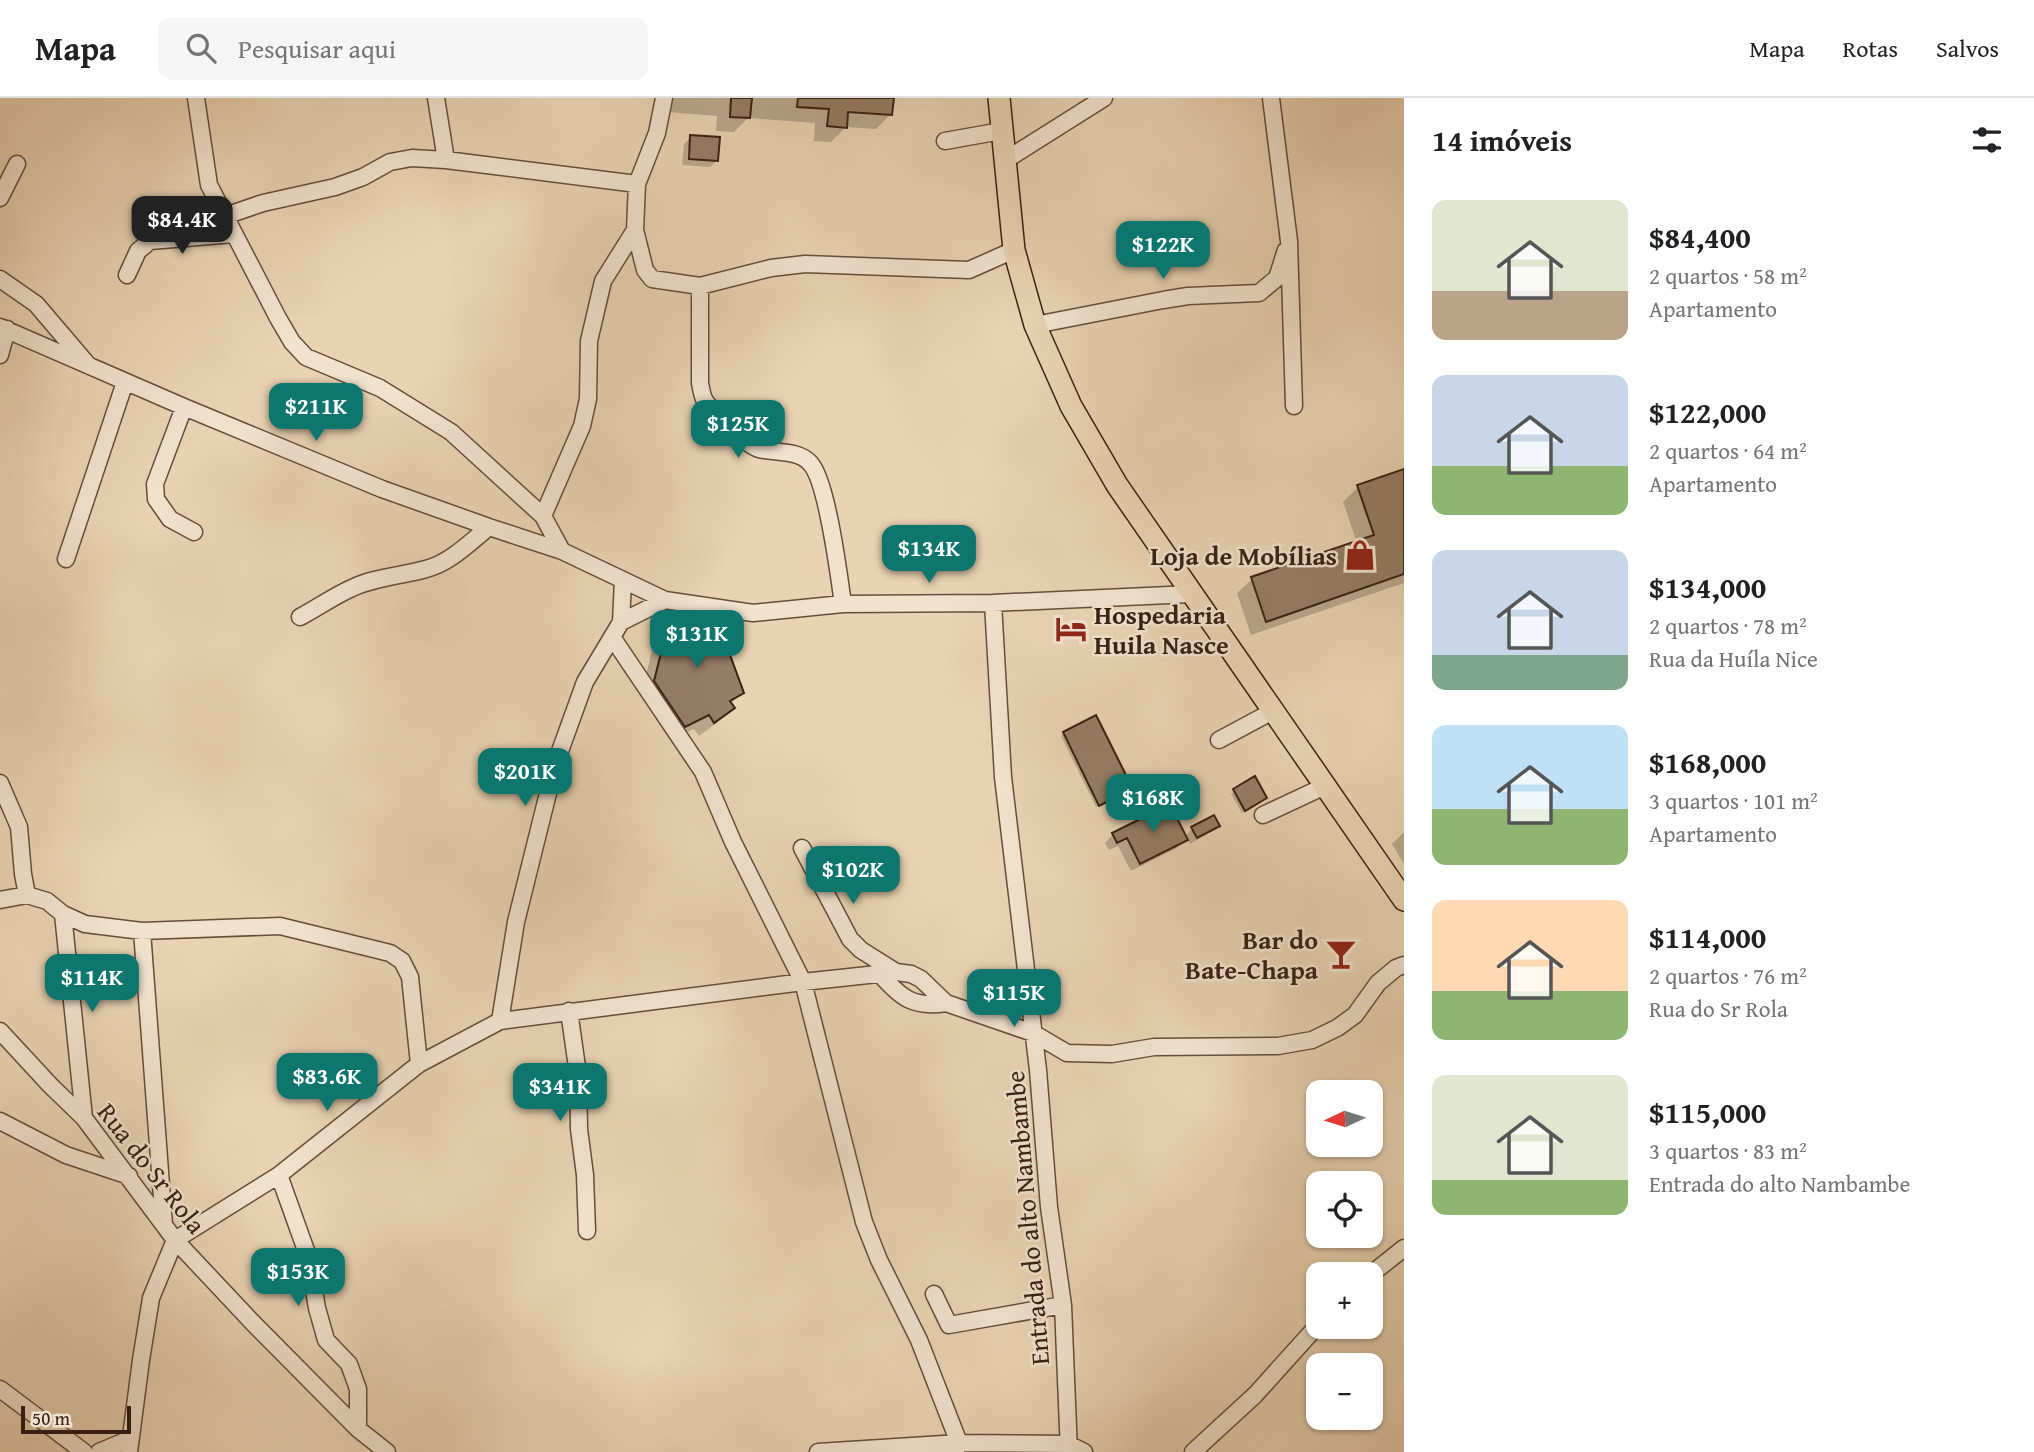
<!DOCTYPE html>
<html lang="pt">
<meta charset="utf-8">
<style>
body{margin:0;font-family:"Gentium Book Plus",serif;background:#f6f6f6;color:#202124;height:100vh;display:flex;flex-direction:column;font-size:26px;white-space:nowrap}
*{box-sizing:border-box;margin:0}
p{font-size:23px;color:#757577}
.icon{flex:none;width:38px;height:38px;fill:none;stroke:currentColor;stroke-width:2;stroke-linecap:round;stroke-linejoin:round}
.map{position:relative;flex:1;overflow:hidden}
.panel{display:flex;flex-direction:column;background:#fff;width:630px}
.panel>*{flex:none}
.needle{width:46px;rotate:266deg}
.buttons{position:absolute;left:1306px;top:982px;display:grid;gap:14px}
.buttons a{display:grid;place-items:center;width:77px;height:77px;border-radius:14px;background:#fff;box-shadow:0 2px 5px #0004;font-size:35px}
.scale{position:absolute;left:21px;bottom:18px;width:110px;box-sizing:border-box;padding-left:7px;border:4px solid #3a2013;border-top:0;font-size:19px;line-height:24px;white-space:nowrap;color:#3a2013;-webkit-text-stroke:5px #f1e2ce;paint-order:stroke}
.price{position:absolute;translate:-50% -60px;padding:0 16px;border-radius:14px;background:#0f766e;color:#fff;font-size:23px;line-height:46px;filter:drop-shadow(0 2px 4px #0008)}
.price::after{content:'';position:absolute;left:50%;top:42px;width:21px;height:16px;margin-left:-10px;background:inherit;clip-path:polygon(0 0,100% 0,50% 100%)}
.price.selected{background:#222;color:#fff}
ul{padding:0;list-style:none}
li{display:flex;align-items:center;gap:21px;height:175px;padding:0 28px}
li span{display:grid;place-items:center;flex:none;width:196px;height:140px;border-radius:14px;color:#555}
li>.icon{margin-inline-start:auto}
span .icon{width:84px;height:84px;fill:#fffc;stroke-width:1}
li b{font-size:30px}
h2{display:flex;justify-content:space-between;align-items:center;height:84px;padding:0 28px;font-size:30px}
header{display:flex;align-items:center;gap:42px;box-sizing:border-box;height:98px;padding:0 35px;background:#fff;border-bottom:2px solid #e0e0e0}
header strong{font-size:33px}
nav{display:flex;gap:38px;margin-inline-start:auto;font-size:24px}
.search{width:490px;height:63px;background:#f6f6f6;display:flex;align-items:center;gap:18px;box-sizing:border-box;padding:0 24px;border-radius:14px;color:#757577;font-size:26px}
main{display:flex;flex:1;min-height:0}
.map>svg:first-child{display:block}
</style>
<header>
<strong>Mapa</strong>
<div class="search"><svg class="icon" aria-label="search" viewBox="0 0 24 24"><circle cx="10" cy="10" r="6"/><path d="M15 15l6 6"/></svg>Pesquisar aqui</div>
<nav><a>Mapa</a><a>Rotas</a><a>Salvos</a></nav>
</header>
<main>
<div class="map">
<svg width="1404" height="1354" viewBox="0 0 1404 1354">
<rect width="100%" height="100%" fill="#e9d3b3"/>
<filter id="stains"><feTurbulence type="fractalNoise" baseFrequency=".00286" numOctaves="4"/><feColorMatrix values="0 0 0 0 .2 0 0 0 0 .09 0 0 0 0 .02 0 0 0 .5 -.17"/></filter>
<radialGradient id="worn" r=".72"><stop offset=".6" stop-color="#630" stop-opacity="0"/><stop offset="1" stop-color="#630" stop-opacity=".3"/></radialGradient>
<path fill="#0003" d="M669,0H892L891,16L876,31L846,29L831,44L814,43L815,25L748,20L734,34L716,33L717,18L668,14Z
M691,39L717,62L710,69L682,67L684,46Z
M1404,373V485L1251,537L1237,495L1252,481L1357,445L1343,404L1358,389Z
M672,516L742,595L730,606L733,610L718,624L699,638L694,631L670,642L641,598L657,531Z
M1064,635L1131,691L1096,709L1061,638Z
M1234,693L1262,703L1242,715L1231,696Z
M1218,728L1211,734L1190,746L1187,740L1177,750L1131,773L1118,748L1109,752L1105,745L1113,736L1184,739L1193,730Z
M1403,735H1404V766L1392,746Z"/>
<path fill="#957d66" stroke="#3a2013" stroke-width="2" d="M731,0H752L750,20L730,19Z
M798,0H894L892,17L848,14L847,30L827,28L829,11L797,9Z
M690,37L720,39L718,63L689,61Z
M1404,371V476L1266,524L1251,479L1374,437L1357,387Z
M671,515L717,522L744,595L730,603L735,610L714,625L709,617L685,629L654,583Z
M1096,617L1133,691L1099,708L1063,634Z
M1255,678L1267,700L1245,713L1233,691Z
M1170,706L1188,742L1140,766L1127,740L1117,745L1112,735Z
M1214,717L1220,728L1197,740L1191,729Z"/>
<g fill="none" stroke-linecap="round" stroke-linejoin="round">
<defs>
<path id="minor" d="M196,0L209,87L278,220L292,244L306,259L380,290L451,334L543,418L562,453
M436,0L446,62
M664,0L657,35L637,86L635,132L645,172L652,181L700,188L771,170L805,166L969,172L1014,152
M1271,0L1289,143L1294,308
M945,43L1001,33
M1004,63L1104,0
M0,100L17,66
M225,118L263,105L335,89L363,79L390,64L412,60L446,62L637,86
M127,177L138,153L150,143L234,136
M0,181L36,206L88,267
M700,188V285C701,290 702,297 704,301C711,313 747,348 759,351C775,355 799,352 810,365C827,382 839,478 843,506
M1035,227L1163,202L1188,198L1259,195L1277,180L1286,152
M0,229L184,309L382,391L489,429L562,453L665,502L753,515L843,506L993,505L1191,496
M0,257L7,231
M184,309L155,386L156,401L170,421L194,434
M543,418L582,328L588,301L589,243L603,183L635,132
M66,461L125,284
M993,505L1003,679L1038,972L1049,1109L1063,1207L1069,1354
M300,519C317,510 334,498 352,490C375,479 401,478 426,471C450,465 469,445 489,429
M621,524L623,482
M612,539L703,674L733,744L803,884L864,1124L879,1162L919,1242L959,1345L955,1354
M1219,642L1273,613
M0,685L19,729L23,776L27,797
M1263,717L1325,688
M802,750L850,841L861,852L896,874
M0,802L27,797L47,803L63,816L85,826L142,833L280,828L390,855L402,863L410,879L419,966
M63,816L84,1020
M142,833L164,1127
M880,876C901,900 913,910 946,905
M569,913L578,976L579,1031L585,1077L587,1133
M500,923L516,824L555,667L585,584L621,524L665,502
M0,933L50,987L84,1020L175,1142L253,1225L358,1331L387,1354
M0,1023L66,1057L129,1078
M279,1077L308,1158L317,1210L326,1242L349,1266L358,1291V1331
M1370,1177L1404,1150
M934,1196L949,1227L1063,1207
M0,1291L84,1354
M99,1354L130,1341
M129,1354L141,1262L151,1200L175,1142L279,1077L419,966L500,923L803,884L896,874L911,876L921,881L946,905L1033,935L1067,955L1112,956L1154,949L1278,948L1312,942L1337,930L1355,917L1378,885L1396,870L1404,867
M818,1354L959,1345L1068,1346L1084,1354
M1193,1354L1255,1297L1318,1227"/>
<path id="major" d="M999,0L1014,152L1035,227L1071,308L1117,387L1404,802"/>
</defs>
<use href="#minor" stroke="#664d3b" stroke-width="19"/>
<use href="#major" stroke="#3a2013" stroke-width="24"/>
<use href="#minor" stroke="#f1e2ce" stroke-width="16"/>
<use href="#major" stroke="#e9d3b3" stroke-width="21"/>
</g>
<defs>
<symbol id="shop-bare" viewBox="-9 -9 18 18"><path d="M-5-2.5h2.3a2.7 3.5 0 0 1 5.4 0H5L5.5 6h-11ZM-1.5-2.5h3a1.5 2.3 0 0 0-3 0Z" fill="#8f2418" stroke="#f1e2ce" stroke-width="2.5" paint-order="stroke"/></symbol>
<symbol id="hotel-bare" viewBox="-9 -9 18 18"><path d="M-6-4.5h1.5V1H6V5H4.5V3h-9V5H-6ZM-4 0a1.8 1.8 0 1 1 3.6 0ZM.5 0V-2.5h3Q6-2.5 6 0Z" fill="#8f2418" stroke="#f1e2ce" stroke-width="2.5" paint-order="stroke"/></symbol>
<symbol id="bar-bare" viewBox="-9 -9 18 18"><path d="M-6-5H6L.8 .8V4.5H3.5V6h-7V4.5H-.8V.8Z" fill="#8f2418" stroke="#f1e2ce" stroke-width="2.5" paint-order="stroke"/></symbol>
</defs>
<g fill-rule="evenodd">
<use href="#shop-bare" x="1338" y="435" width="44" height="44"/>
<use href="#hotel-bare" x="1049" y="509" width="44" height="44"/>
<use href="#bar-bare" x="1319" y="834" width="44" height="44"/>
</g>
<g text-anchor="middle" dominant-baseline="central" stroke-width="5" stroke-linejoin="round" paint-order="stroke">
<g font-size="26" font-weight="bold" fill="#3a2013" stroke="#f1e2ce" text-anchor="end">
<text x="1337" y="457">Loja de Mobílias</text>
<text x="1094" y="516" text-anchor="start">Hospedaria<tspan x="1094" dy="30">Huila Nasce</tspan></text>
<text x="1318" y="841">Bar do<tspan x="1318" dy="30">Bate-Chapa</tspan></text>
</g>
<g font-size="26" fill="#3a2013" stroke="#f1e2ce">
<text transform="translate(152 1070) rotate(52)">Rua do Sr Rola</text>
<text transform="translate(1027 1120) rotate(-95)">Entrada do alto Nambambe</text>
</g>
</g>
<rect width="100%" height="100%" filter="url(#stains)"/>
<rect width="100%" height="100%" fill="url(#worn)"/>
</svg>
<div class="buttons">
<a><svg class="needle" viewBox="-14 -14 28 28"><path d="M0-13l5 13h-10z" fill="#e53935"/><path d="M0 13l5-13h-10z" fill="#757577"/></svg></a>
<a><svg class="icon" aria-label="locate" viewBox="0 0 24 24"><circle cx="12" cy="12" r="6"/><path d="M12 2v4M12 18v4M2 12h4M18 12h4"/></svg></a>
<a>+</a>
<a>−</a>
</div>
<div class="scale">50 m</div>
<b class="price selected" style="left:182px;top:158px">$84.4K</b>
<b class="price" style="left:1163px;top:183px">$122K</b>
<b class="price" style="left:316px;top:345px">$211K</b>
<b class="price" style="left:738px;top:362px">$125K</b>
<b class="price" style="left:929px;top:487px">$134K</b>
<b class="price" style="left:697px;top:572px">$131K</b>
<b class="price" style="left:525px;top:710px">$201K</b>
<b class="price" style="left:1153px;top:736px">$168K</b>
<b class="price" style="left:853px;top:808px">$102K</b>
<b class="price" style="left:92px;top:916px">$114K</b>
<b class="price" style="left:1014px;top:931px">$115K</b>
<b class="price" style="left:327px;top:1015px">$83.6K</b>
<b class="price" style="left:560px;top:1025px">$341K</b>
<b class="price" style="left:298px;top:1210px">$153K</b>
</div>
<section class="panel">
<h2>14 imóveis<svg class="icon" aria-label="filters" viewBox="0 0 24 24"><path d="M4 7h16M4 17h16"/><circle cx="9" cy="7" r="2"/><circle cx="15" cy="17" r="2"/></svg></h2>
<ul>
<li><span style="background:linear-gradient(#dfe7d0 65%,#b9a48a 0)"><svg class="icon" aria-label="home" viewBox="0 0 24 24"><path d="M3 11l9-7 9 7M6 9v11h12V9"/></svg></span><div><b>$84,400</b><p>2 quartos · 58 m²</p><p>Apartamento</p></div></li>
<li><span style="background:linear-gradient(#c9d6e8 65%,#8fb573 0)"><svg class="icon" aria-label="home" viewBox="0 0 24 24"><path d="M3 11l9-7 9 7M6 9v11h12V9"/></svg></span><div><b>$122,000</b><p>2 quartos · 64 m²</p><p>Apartamento</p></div></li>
<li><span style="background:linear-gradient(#c9d6e8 75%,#7fa58c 0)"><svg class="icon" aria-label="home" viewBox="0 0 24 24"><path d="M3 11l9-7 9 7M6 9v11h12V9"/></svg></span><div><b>$134,000</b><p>2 quartos · 78 m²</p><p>Rua da Huíla Nice</p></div></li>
<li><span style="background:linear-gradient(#bfe0f5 60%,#8fb573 0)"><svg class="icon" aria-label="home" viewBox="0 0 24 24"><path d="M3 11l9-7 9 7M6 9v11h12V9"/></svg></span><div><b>$168,000</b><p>3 quartos · 101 m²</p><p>Apartamento</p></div></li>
<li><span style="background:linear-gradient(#ffd9b3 65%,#8fb573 0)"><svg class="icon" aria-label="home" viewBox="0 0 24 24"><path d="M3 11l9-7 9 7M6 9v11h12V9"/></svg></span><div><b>$114,000</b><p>2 quartos · 76 m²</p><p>Rua do Sr Rola</p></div></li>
<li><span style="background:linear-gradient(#dfe7d0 75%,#8fb573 0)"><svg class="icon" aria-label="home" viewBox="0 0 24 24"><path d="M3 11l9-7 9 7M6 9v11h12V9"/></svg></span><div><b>$115,000</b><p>3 quartos · 83 m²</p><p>Entrada do alto Nambambe</p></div></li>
</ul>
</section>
</main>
